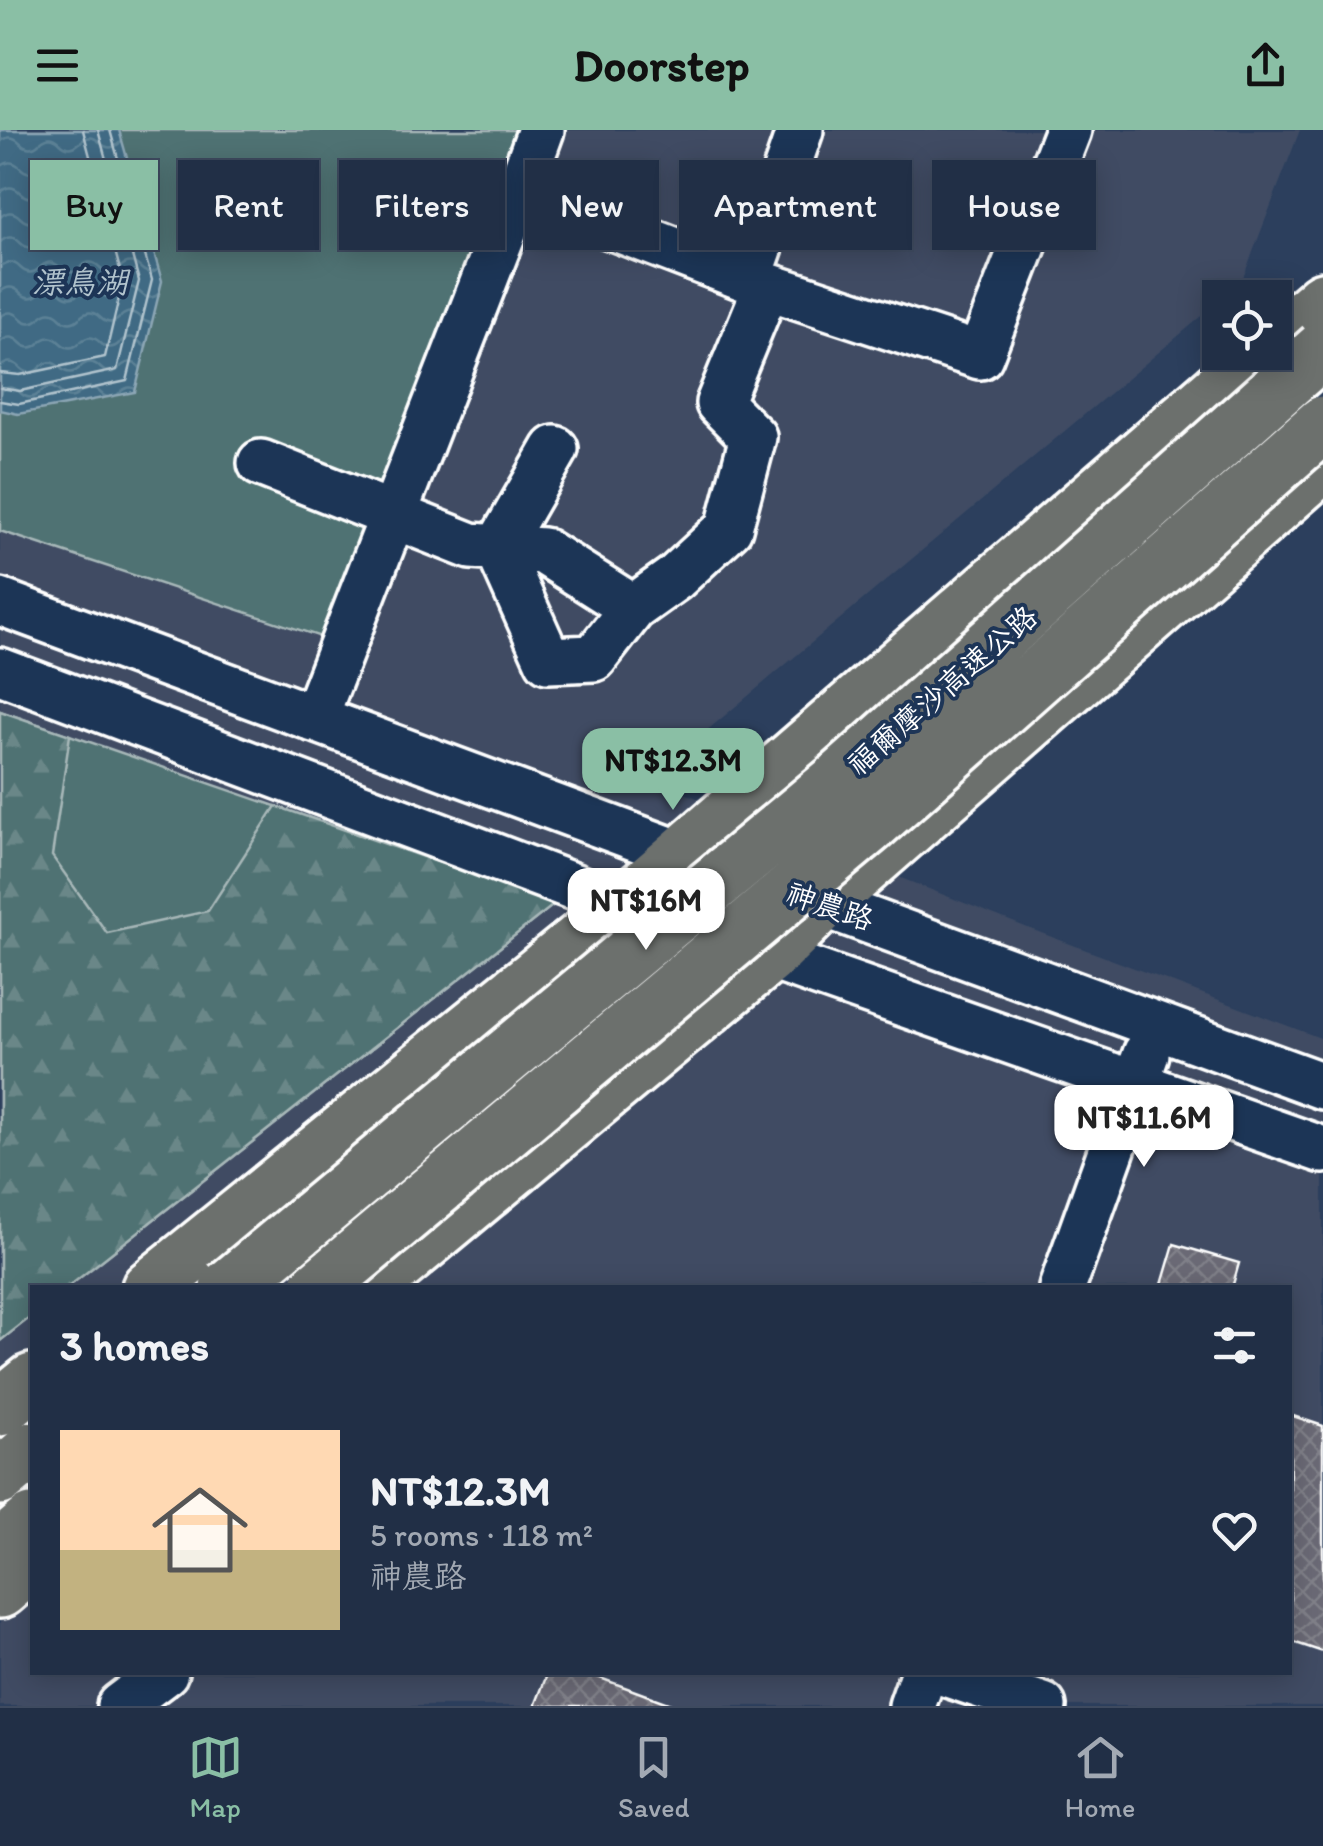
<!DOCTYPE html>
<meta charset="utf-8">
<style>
body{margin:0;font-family:Itim,"LXGW WenKai TC",sans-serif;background:#2d3b51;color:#f1f3f6;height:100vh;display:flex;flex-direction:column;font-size:38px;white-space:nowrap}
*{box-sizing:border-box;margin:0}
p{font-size:32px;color:#a2a9b3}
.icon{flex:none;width:55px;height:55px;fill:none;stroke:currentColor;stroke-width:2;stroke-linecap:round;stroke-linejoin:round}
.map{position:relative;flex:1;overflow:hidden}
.sheet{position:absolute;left:30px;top:1155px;width:1262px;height:390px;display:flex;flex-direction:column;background:#212f46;border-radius:0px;box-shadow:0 5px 25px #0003,0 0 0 2px #3e4a5f}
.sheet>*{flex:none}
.banner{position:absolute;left:30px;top:30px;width:1265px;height:90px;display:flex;gap:20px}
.buttons{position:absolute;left:1202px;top:150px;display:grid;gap:20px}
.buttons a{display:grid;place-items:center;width:90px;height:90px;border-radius:0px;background:#212f46;box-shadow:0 5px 25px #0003,0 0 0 2px #3e4a5f;font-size:50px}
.price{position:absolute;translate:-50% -85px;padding:0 22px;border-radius:20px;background:#fff;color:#222;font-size:32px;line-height:65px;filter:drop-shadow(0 2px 5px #0008)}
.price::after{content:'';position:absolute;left:50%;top:60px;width:30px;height:22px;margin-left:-15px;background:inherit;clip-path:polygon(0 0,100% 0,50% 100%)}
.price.current{background:#8abfa5;color:#111}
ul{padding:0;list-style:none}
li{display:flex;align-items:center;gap:30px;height:250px;padding:0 30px}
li+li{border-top:2px solid #3e4a5f}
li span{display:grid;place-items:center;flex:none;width:280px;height:200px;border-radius:0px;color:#555}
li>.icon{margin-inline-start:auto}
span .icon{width:120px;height:120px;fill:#fffc;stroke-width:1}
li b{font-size:42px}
h2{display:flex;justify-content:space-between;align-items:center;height:120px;padding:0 30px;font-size:42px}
.tag{padding:0 35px;border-radius:0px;background:#212f46;box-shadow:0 5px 25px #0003,0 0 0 2px #3e4a5f;font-size:35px;line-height:90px}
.tag.current{background:#8abfa5;color:#111}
header{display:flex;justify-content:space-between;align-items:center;height:130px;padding:0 30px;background:#8abfa5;color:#111;font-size:45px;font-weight:700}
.menu{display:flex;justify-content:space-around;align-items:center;height:140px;border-top:2px solid #3e4a5f;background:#212f46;font-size:28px;color:#a2a9b3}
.menu a{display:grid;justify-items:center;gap:5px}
.menu .current{color:#8abfa5}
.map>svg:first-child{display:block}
</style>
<header><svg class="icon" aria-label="menu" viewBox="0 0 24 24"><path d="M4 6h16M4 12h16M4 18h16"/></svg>Doorstep<svg class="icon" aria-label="share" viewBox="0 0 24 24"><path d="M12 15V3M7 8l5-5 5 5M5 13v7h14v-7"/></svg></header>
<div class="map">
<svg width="1323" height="1576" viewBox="0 0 1323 1576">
<defs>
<pattern id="forest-firs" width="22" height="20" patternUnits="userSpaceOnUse" patternTransform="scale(2.5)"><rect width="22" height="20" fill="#507273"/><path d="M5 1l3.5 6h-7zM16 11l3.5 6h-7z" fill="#6a8788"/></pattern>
<pattern id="water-waves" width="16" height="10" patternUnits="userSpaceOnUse" patternTransform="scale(2.5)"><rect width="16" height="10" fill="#3f6b84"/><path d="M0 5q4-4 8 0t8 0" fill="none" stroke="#5c8196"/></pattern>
<pattern id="building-cross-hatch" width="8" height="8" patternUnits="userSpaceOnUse" patternTransform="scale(2.5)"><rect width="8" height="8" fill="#6a6974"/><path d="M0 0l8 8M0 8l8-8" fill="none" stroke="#808089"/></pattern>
</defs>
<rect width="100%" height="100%" fill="#2c3f5d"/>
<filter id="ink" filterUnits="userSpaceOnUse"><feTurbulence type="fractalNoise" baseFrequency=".01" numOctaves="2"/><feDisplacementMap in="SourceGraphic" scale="20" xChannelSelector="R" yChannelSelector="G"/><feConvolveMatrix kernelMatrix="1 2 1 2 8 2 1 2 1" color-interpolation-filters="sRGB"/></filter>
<g filter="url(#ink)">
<path fill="#3f4c64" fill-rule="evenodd" d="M0,0H1300L1241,153L1220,168V171L649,649L1028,798L1323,909V1576H0ZM32,1158H1290V1542H32Z"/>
<path fill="#507273" stroke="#a8b8b9" stroke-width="2.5" d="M0,0H527L336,512L0,401Z
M0,581L556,773L68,1157L32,1158V1186L0,1211Z"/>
<path fill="url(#forest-firs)" stroke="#a8b8b9" stroke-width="2.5" d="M0,581L70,605L52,726L107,803L208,781L276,676L556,773L68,1157L32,1158V1186L0,1211Z"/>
<path fill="url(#water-waves)" stroke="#8ca6b5" stroke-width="2.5" d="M0,0H119L162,151L135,262L18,284L0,280Z"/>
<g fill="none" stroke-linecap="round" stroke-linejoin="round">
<path stroke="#b2c4ce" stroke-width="2.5" d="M0,243L20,245L105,227L123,151L83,0
M0,258L20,261L117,240L139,151L98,0
M0,271L19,274L127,251L152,150L110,0"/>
</g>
<path fill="url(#building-cross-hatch)" stroke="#fff" stroke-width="2.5" d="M1174,1114L1239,1133L1232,1158H1161Z
M1290,1285L1323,1296V1522L1290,1511Z
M548,1542H584L676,1576H535Z"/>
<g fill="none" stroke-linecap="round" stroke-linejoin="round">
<defs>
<path id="minor" d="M519,61L541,0
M749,148L800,0
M555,319L498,418L548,530L594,528L633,478
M261,333L471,416L543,421L633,478L675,448L729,398L753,307L719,273L767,156
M0,472L710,735
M0,541L649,785
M314,589L519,61L767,156L980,226L1068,0
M794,763L1323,956
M743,817L1323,1020
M1062,1158L1146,924
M942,1542L1043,1576
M120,1576L165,1542
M912,1576L924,1542"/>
<path id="major" d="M1275,212L1323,170
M150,1158L623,776L1262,222
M369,1158L769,826L824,772L1323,334
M0,1278L32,1252
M0,1460L32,1433"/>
<path id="highway" d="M0,1347L32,1320
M0,1419L32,1392"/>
</defs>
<use href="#minor" stroke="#fff" stroke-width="52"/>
<use href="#major" stroke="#fff" stroke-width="62"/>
<use href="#highway" stroke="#fff" stroke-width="62"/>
<use href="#minor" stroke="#1d3557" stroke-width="45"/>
<use href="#major" stroke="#6c706d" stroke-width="55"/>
<use href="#highway" stroke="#6c706d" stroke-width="55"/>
<defs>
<path id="highway-bridge" d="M228,1158L838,651L1323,219
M318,1158L868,697L1323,294"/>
</defs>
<use href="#highway-bridge" stroke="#fff" stroke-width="62" stroke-linecap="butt"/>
<use href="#highway-bridge" stroke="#6c706d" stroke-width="55"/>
</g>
</g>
<g text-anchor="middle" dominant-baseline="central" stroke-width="8" stroke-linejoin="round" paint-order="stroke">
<g font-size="30" fill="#fff" stroke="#1d3557">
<text transform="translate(942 560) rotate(-41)">福爾摩沙高速公路</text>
<text transform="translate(830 776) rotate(19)">神農路</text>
</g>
<g font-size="32" font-style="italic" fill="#b2c4ce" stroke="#1d3557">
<text x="80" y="152">漂鳥湖</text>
</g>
</g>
</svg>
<div class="buttons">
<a><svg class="icon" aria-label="locate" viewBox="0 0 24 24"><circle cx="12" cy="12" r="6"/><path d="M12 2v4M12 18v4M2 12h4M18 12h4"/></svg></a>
</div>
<b class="price current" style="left:673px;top:683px">NT$12.3M</b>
<b class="price" style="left:646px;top:823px">NT$16M</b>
<b class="price" style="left:1144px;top:1040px">NT$11.6M</b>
<div class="banner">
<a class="tag current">Buy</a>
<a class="tag">Rent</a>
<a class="tag">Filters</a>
<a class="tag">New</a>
<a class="tag">Apartment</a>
<a class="tag">House</a>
</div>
<section class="sheet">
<h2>3 homes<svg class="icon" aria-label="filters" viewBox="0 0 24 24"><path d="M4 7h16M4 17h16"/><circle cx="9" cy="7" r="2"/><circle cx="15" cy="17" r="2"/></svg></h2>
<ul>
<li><span style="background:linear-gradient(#ffd9b3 60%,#c2b280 0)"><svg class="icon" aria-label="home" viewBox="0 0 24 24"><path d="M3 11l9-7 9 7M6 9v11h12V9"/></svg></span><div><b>NT$12.3M</b><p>5 rooms · 118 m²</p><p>神農路</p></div><svg class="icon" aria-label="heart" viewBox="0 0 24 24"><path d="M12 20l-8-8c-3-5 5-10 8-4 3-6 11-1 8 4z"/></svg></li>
</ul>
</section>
</div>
<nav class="menu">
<a class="current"><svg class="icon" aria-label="map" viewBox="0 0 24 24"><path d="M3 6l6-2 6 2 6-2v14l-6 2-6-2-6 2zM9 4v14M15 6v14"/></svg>Map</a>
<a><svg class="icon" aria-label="saved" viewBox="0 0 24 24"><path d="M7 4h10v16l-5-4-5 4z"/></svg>Saved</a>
<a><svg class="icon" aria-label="home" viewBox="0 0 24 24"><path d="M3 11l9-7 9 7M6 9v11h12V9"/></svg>Home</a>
</nav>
